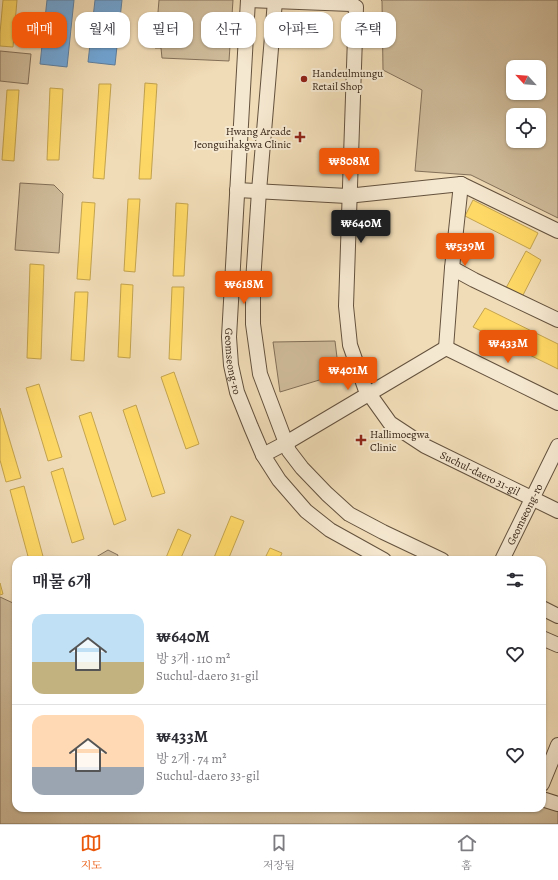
<!DOCTYPE html>
<html lang="ko">
<meta charset="utf-8">
<style>
body{margin:0;font-family:Alegreya,"Noto Serif KR",serif;background:#f7f7f7;color:#2b2b33;height:100vh;display:flex;flex-direction:column;font-size:15px;white-space:nowrap}
*{box-sizing:border-box;margin:0}
p{font-size:13px;color:#7c7c81}
.icon{flex:none;width:22px;height:22px;fill:none;stroke:currentColor;stroke-width:2;stroke-linecap:round;stroke-linejoin:round}
.map{position:relative;flex:1;overflow:hidden}
.panel{position:absolute;left:12px;top:556px;width:534px;height:256px;display:flex;flex-direction:column;background:#fff;border-radius:12px;box-shadow:0 1px 3px #0004}
.panel>*{flex:none}
.hud{position:absolute;left:12px;top:12px;width:534px;height:36px;display:flex;gap:8px}
.needle{width:26px;rotate:296deg}
.controls{position:absolute;left:506px;top:60px;display:grid;gap:8px}
.controls a{display:grid;place-items:center;width:40px;height:40px;border-radius:8px;background:#fff;box-shadow:0 1px 3px #0004;font-size:20px}
.price{position:absolute;translate:-50% -34px;padding:0 9px;border-radius:4px;background:#ea580c;color:#fff;font-size:13px;line-height:26px;filter:drop-shadow(0 1px 2px #0008)}
.price::after{content:'';position:absolute;left:50%;top:24px;width:12px;height:9px;margin-left:-6px;background:inherit;clip-path:polygon(0 0,100% 0,50% 100%)}
.price.on{background:#222;color:#fff}
ul{padding:0;list-style:none}
li{display:flex;align-items:center;gap:12px;height:100px;padding:0 20px}
li+li{border-top:1px solid #e1e1e2}
li span{display:grid;place-items:center;flex:none;width:112px;height:80px;border-radius:12px;color:#555}
li>.icon{margin-inline-start:auto}
span .icon{width:48px;height:48px;fill:#fffc;stroke-width:1}
li b{font-size:17px}
h2{display:flex;justify-content:space-between;align-items:center;height:48px;padding:0 20px;font-size:17px}
.chip{padding:0 14px;border-radius:12px;background:#fff;box-shadow:0 1px 3px #0004;font-size:14px;line-height:36px}
.chip.on{background:#ea580c;color:#fff}
.tab-bar{display:flex;justify-content:space-around;align-items:center;height:56px;border-top:1px solid #e1e1e2;background:#fff;font-size:11px;color:#7c7c81}
.tab-bar a{display:grid;justify-items:center;gap:2px}
.tab-bar .on{color:#ea580c}
.map>svg:first-child{display:block}
</style>
<div class="map">
<svg width="558" height="824" viewBox="0 0 558 824">
<rect width="100%" height="100%" fill="#f0dcb7"/>
<filter id="stains"><feTurbulence type="fractalNoise" baseFrequency=".005" numOctaves="4"/><feColorMatrix values="0 0 0 0 .2 0 0 0 0 .09 0 0 0 0 .02 0 0 0 .5 -.17"/></filter>
<radialGradient id="worn" r=".72"><stop offset=".6" stop-color="#630" stop-opacity="0"/><stop offset="1" stop-color="#630" stop-opacity=".3"/></radialGradient>
<path fill="#d0bd9c" stroke="#837059" fill-rule="evenodd" d="M159,0H233L229,61L162,58L161,48H155Z
M381,0H558V218L471,175L415,171L422,90L383,70L382,1ZM513,67H539V93H513ZM513,115H539V141H513Z
M0,51L31,54L28,84L0,81Z
M20,183L54,185L63,194L59,253L15,250Z
M335,341L339,374L280,392L273,342Z
M108,550L118,555L116,560H91Z
M0,597L13,603L16,602V808H542V802L558,808V824H0Z"/>
<path fill="#ffd966" stroke="#c3a34e" d="M3,0H17L13,47L0,46V33Z
M145,83L157,84L151,179H139Z
M99,84H111L104,179L93,178Z
M50,88L63,89L59,160H47Z
M7,90H19L14,161L2,160Z
M128,199H140L135,272L124,271Z
M473,200L538,233L530,249L465,216Z
M82,202L95,203L90,280L77,279Z
M176,203L188,204L184,276H173Z
M526,251L541,260L522,297L506,288Z
M30,264L44,265L41,359L27,358Z
M121,284L133,285L130,358L118,357Z
M172,287H184L181,360L169,359Z
M75,292H88L84,361L71,360Z
M485,308L558,344V369L473,327Z
M174,372L199,444L186,449L161,377Z
M39,384L62,457L48,461L26,388Z
M136,405L165,493L152,497L123,410Z
M0,408L21,478L6,482L0,460Z
M91,412L126,520L114,525L79,416Z
M63,468L84,539L72,543L51,472Z
M24,486L44,560H29L10,490Z
M231,516L244,521L228,560H213Z
M178,529L191,535L180,560H165Z
M270,548L282,553L279,560H264Z
M0,583L3,594L0,595Z"/>
<path fill="#6fa8dc" stroke="#5e80a1" d="M47,0H74L67,67L40,64Z
M95,0H122L115,65L88,62Z"/>
<g fill="none" stroke-linecap="round" stroke-linejoin="round">
<defs>
<g id="minor">
<path id="s1" d="M248,0L351,4L356,7L346,306L350,345L365,388L390,423L425,446L558,511"/>
<path id="s2" d="M248,0L229,337L231,365L237,392L251,427L263,455L279,480L306,511L330,530L384,560"/>
<path d="M275,1L259,191L253,282V324L260,374L289,451L302,468L327,494L349,514L383,532L442,560"/>
<path d="M461,184L558,231"/>
<path d="M237,190L347,196L461,184"/>
<path d="M452,268L474,280L558,320"/>
<path d="M446,348L452,268L461,184"/>
<path d="M446,348L558,403"/>
<path d="M263,455L286,443L446,348"/>
<path id="s3" d="M502,560L558,446"/>
<path d="M542,608L558,616"/>
<path d="M542,638L558,645"/>
<path d="M542,784L558,745"/>
<path d="M542,799L558,804"/>
</g>
</defs>
<use href="#minor" stroke="#64523e" stroke-width="16"/>
<use href="#minor" stroke="#f5e8d0" stroke-width="14"/>
</g>
<g fill="#8f2418" stroke="#f5e8d0" stroke-width="1.5">
<circle cx="304" cy="79" r="4"/>
<path d="M298 131h4v4h4v4h-4v4h-4v-4h-4v-4h4z"/>
<path d="M359 434h4v4h4v4h-4v4h-4v-4h-4v-4h4z"/>
</g>
<g text-anchor="middle" dominant-baseline="central" stroke-width="4" stroke-linejoin="round" paint-order="stroke">
<g font-size="11" fill="#362416" stroke="#f5e8d0" text-anchor="start">
<text x="312" y="73">Handeulmungu<tspan x="312" dy="13">Retail Shop</tspan></text>
<text x="291" y="131" text-anchor="end">Hwang Arcade<tspan x="291" dy="13">Jeonguihakgwa Clinic</tspan></text>
<text x="370" y="434">Hallimoegwa<tspan x="370" dy="13">Clinic</tspan></text>
</g>
<g font-size="11" fill="#362416" stroke="#f5e8d0">
<text stroke="none"><textPath href="#s2" startOffset="362">Geomseong-ro</textPath></text>
<text stroke="none"><textPath href="#s1" startOffset="639">Suchul-daero 31-gil</textPath></text>
<text stroke="none"><textPath href="#s3" startOffset="51">Geomseong-ro</textPath></text>
</g>
</g>
<rect width="100%" height="100%" filter="url(#stains)"/>
<rect width="100%" height="100%" fill="url(#worn)"/>
</svg>
<div class="controls">
<a><svg class="needle" viewBox="-14 -14 28 28"><path d="M0-13l5 13h-10z" fill="#e53935"/><path d="M0 13l5-13h-10z" fill="#7c7c81"/></svg></a>
<a><svg class="icon" aria-label="locate" viewBox="0 0 24 24"><circle cx="12" cy="12" r="6"/><path d="M12 2v4M12 18v4M2 12h4M18 12h4"/></svg></a>
</div>
<b class="price" style="left:349px;top:182px">₩808M</b>
<b class="price on" style="left:361px;top:244px">₩640M</b>
<b class="price" style="left:465px;top:267px">₩539M</b>
<b class="price" style="left:244px;top:305px">₩618M</b>
<b class="price" style="left:508px;top:364px">₩433M</b>
<b class="price" style="left:348px;top:391px">₩401M</b>
<div class="hud">
<a class="chip on">매매</a>
<a class="chip">월세</a>
<a class="chip">필터</a>
<a class="chip">신규</a>
<a class="chip">아파트</a>
<a class="chip">주택</a>
</div>
<section class="panel">
<h2>매물 6개<svg class="icon" aria-label="filters" viewBox="0 0 24 24"><path d="M4 7h16M4 17h16"/><circle cx="9" cy="7" r="2"/><circle cx="15" cy="17" r="2"/></svg></h2>
<ul>
<li><span style="background:linear-gradient(#bfe0f5 60%,#c2b280 0)"><svg class="icon" aria-label="home" viewBox="0 0 24 24"><path d="M3 11l9-7 9 7M6 9v11h12V9"/></svg></span><div><b>₩640M</b><p>방 3개 · 110 m²</p><p>Suchul-daero 31-gil</p></div><svg class="icon" aria-label="heart" viewBox="0 0 24 24"><path d="M12 20l-8-8c-3-5 5-10 8-4 3-6 11-1 8 4z"/></svg></li>
<li><span style="background:linear-gradient(#ffd9b3 65%,#9aa5b1 0)"><svg class="icon" aria-label="home" viewBox="0 0 24 24"><path d="M3 11l9-7 9 7M6 9v11h12V9"/></svg></span><div><b>₩433M</b><p>방 2개 · 74 m²</p><p>Suchul-daero 33-gil</p></div><svg class="icon" aria-label="heart" viewBox="0 0 24 24"><path d="M12 20l-8-8c-3-5 5-10 8-4 3-6 11-1 8 4z"/></svg></li>
</ul>
</section>
</div>
<nav class="tab-bar">
<a class="on"><svg class="icon" aria-label="map" viewBox="0 0 24 24"><path d="M3 6l6-2 6 2 6-2v14l-6 2-6-2-6 2zM9 4v14M15 6v14"/></svg>지도</a>
<a><svg class="icon" aria-label="saved" viewBox="0 0 24 24"><path d="M7 4h10v16l-5-4-5 4z"/></svg>저장됨</a>
<a><svg class="icon" aria-label="home" viewBox="0 0 24 24"><path d="M3 11l9-7 9 7M6 9v11h12V9"/></svg>홈</a>
</nav>
